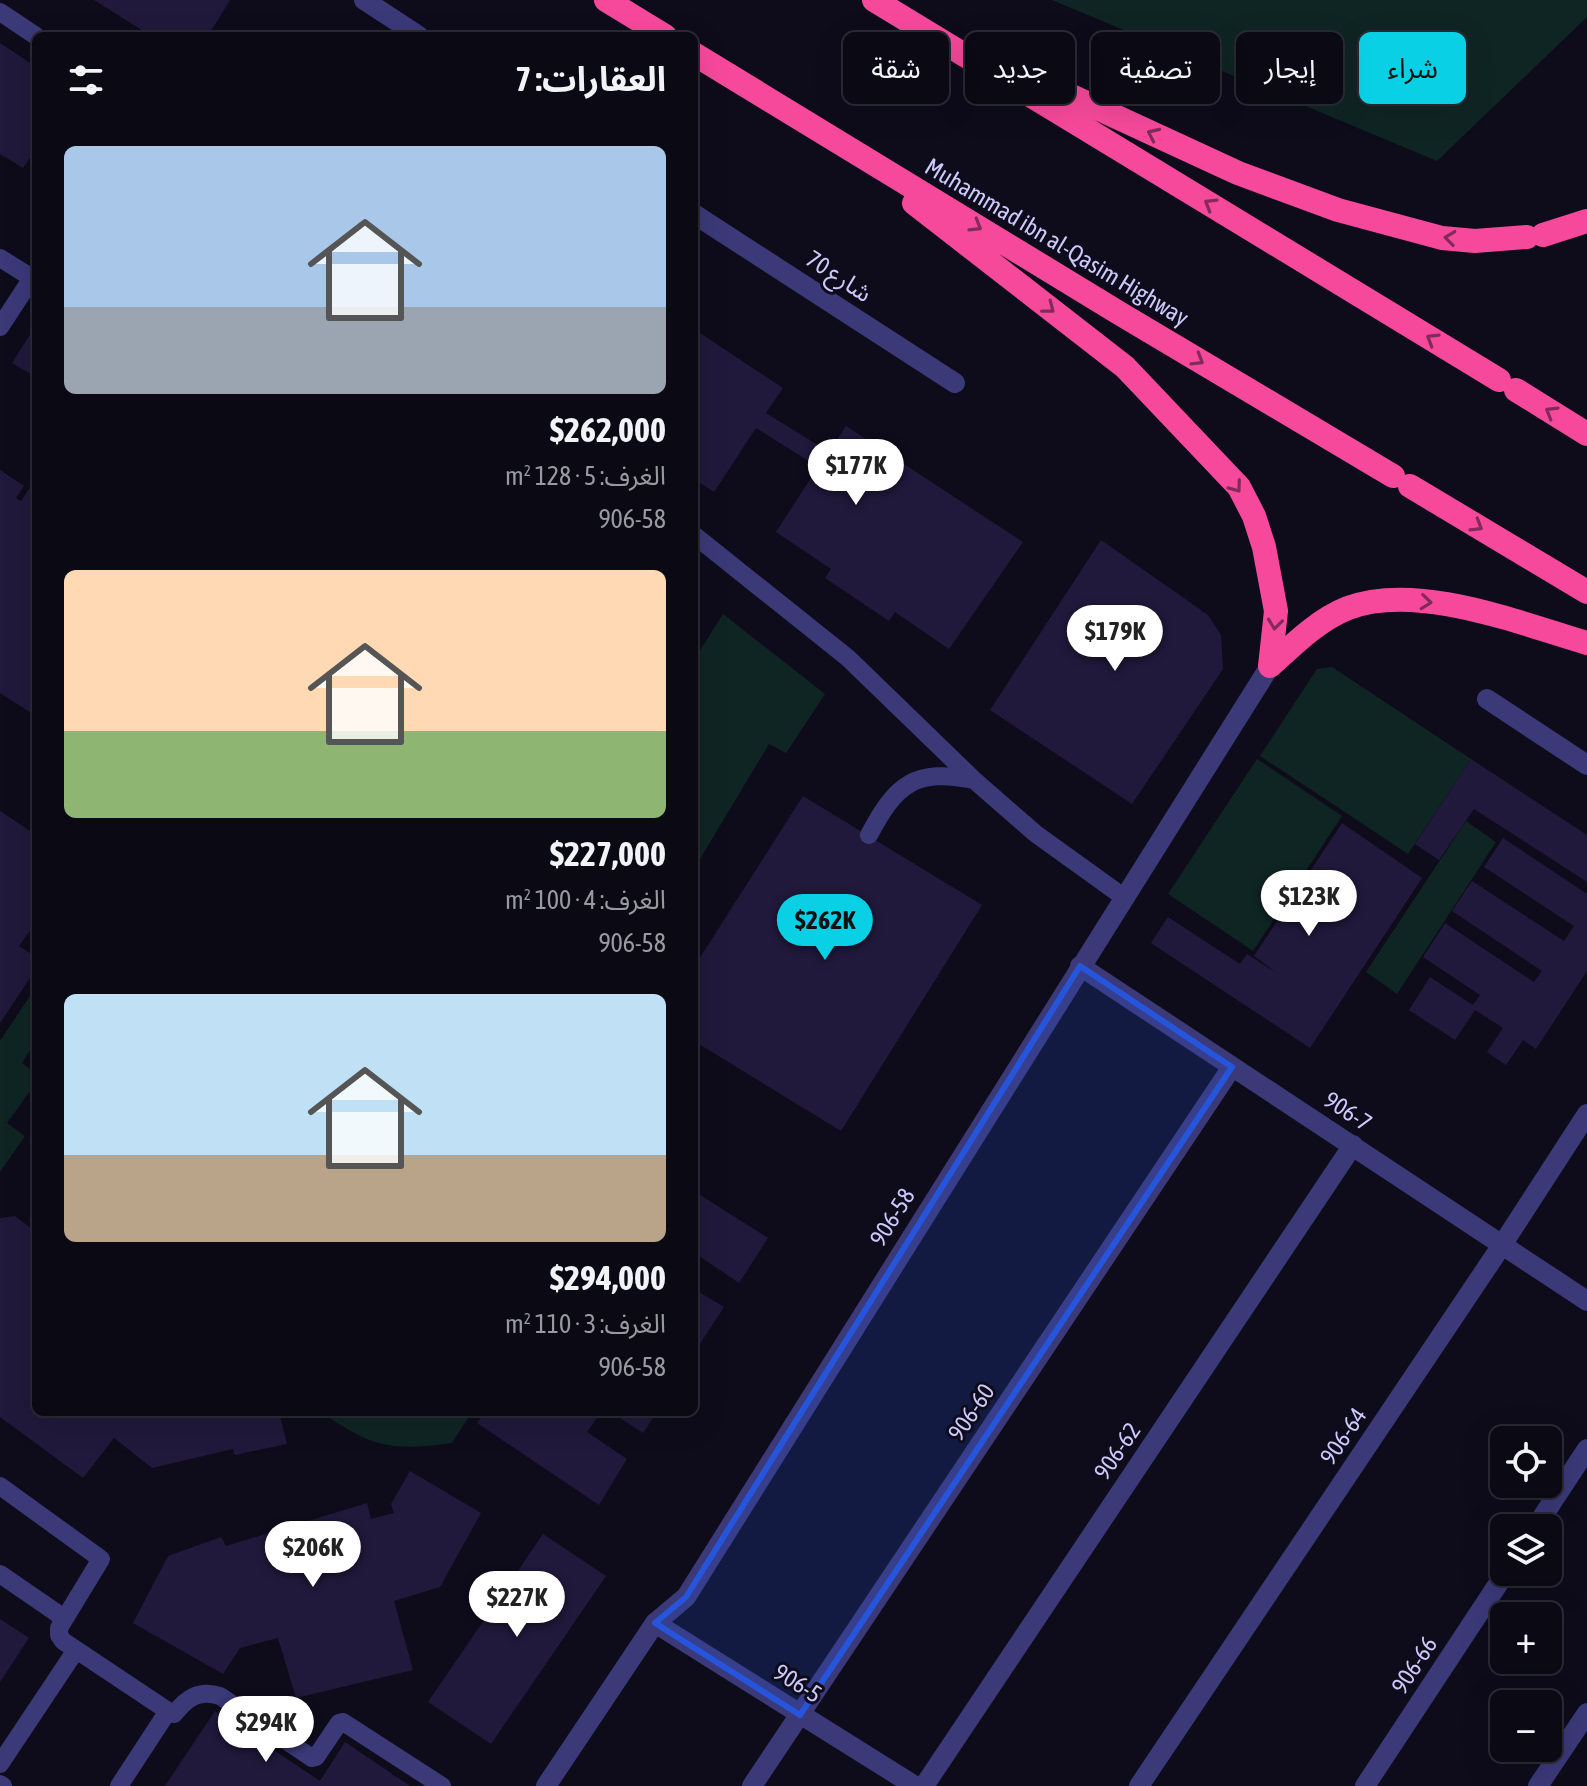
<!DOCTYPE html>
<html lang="ar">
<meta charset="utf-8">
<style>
body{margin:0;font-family:"Asap Condensed","Noto Sans Arabic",sans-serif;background:#181722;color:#f1f3f6;direction:rtl;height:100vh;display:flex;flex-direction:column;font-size:30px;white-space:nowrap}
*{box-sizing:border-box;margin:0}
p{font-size:26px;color:#999aa0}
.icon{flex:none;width:44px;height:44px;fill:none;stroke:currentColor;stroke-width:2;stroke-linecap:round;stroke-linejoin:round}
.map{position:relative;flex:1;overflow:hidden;direction:ltr}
.sheet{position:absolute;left:32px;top:32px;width:666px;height:1384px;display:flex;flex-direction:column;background:#0a0914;border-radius:12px;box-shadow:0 8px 32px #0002,0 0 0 2px #2a2a34;direction:rtl}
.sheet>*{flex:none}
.guide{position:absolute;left:722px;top:32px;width:744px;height:72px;direction:rtl;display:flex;gap:16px}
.controls{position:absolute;left:1490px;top:1426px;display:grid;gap:16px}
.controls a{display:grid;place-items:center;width:72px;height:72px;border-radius:12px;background:#0a0914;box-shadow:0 8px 32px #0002,0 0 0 2px #2a2a34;font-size:40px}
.price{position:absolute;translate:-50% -68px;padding:0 18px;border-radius:28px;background:#fff;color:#222;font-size:26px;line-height:52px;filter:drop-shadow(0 2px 4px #0008)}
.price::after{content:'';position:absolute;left:50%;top:48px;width:24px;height:18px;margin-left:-12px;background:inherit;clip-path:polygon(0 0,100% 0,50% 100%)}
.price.active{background:#0ad0e6;color:#111}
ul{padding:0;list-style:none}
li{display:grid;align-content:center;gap:16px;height:424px;padding:0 32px}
li span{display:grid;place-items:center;height:248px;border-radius:12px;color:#555}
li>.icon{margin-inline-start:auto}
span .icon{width:144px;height:144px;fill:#fffc;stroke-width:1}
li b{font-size:34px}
h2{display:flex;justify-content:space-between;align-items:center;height:96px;padding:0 32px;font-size:34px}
.tag{padding:0 28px;border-radius:12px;background:#0a0914;box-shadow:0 8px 32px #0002,0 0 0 2px #2a2a34;font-size:28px;line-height:72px}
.tag.active{background:#0ad0e6;color:#111}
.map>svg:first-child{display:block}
</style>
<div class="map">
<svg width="1587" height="1786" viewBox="0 0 1587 1786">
<rect width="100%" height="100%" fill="#0e0c1b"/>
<path fill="#0f2524" d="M1052,0H1587V17L1437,161Z
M723,614L825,694L786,753L769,744L694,869V660Z
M1332,667L1471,759L1408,854L1260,756L1317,669Z
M1257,759L1342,816L1253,951L1168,894Z
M1466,821L1496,842L1397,994L1366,972Z
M36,987V1041L22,1063L36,1073V1083L7,1123L25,1136L0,1172V1041Z
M322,1412H472L452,1443C392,1451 371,1448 322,1412Z"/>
<path fill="#20193b" d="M94,0H230L208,36H151Z
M0,43L36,67V149L23,168L0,154Z
M36,325V377L12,363Z
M694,329L783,388L766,413L829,452L846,426L1023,542L949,649L895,612L889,621L825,578L831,569L776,532L818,467L756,428L714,492L694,479Z
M0,470L24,486L16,498L21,501L36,478V716L0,693Z
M1101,540L1208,615L1221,635L1223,669L1132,804L990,710Z
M1471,759L1587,835V882L1474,809L1439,860L1415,844Z
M803,796L982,905L841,1131L694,1041V967Z
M0,811L36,835L30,846L36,850V932L31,929L19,946L36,957V969L0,1023Z
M1342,823L1422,878L1310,1048L1151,943L1168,917L1240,964L1247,954L1278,974L1254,956Z
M1503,838L1587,894V971L1536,1049L1523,1040L1506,1065L1487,1052L1503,1028L1475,1010L1455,1040L1409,1010L1430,977L1473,1005L1480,995L1423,957L1445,923L1534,982L1542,971L1452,911L1472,881L1564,941L1574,926L1484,867Z
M694,1191L768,1238L739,1283L699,1256L694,1264Z
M15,1216L36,1232V1412H228L229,1415L279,1412L287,1444L235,1455L233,1449L152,1468L114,1438L83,1478L0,1417V1218Z
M694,1289L724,1307L694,1353Z
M485,1412H601L587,1432L627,1459L599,1505L477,1423Z
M611,1412H657L643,1433Z
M410,1471L481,1513L440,1587L394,1601L413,1670L296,1698L278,1638L240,1648L223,1674L133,1623L168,1556L221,1537L226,1546L367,1503L371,1519L394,1513L391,1504Z
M543,1534L606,1576L491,1744L428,1702Z
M0,1619L29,1638L0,1682Z
M215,1711L320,1781L345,1742L410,1786H165Z"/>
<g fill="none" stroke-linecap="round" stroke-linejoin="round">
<path stroke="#3b3978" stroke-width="18" d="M0,12L36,36
M0,258L32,278
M0,327L36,272
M694,535L848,658L974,780L1036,834L1125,898
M869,835C896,784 915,768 974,780
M0,1486L101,1559L59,1628V1635L63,1641L168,1711L119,1786
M0,1574L64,1618
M168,1711L174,1714C187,1698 199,1689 220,1696L312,1758L316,1757L339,1723L343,1722L442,1786
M0,1764L76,1650
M0,1784L3,1786"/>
<path stroke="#3b3978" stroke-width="20" d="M364,0L419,36
M694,214L955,383
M1487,699L1587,765
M1080,966L1587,1301
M1535,1528L1587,1449
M655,1623L915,1786
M752,1786L1232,1067
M924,1786L1353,1145
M1139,1786L1502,1245L1587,1114
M1365,1786L1506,1572
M1538,1786L1587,1713"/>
<path stroke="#3b3978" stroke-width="20" d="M546,1786L655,1623L686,1597L1270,666"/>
<path stroke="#f7499c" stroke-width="24" d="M606,0L665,36
M874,0L1499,380
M694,54L1119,313L1393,476
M1015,70L1238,173L1338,210L1442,238L1475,241L1527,237
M914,203L1125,367L1239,487L1254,516L1264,547L1276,611L1270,666
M1543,235L1587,221
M1516,390L1587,434
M1410,486L1587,592
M1270,666C1294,644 1318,620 1348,608C1417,582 1519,623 1587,643"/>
</g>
<defs><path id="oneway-chevron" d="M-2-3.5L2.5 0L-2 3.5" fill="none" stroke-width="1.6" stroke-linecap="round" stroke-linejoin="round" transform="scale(2)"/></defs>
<g stroke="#822a5c">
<use href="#oneway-chevron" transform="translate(1153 134) rotate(-155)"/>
<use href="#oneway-chevron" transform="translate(1210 204) rotate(-149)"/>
<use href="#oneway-chevron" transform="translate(976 226) rotate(31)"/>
<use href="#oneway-chevron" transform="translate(1450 238) rotate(-173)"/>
<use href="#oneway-chevron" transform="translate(1049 308) rotate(38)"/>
<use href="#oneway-chevron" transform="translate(1432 339) rotate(-149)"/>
<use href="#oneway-chevron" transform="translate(1198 360) rotate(31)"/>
<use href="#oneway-chevron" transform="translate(1551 412) rotate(-149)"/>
<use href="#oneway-chevron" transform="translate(1236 487) rotate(54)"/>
<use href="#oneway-chevron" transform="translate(1477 526) rotate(31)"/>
<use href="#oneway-chevron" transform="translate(1426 602) rotate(6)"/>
<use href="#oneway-chevron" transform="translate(1275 624) rotate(97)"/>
</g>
<path fill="#2654da" fill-opacity="0.2" stroke="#2654da" stroke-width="6" stroke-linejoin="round" d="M1080,966L1232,1067L800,1715L655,1623L686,1597Z"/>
<g text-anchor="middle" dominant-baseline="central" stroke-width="6" stroke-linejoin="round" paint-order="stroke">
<g font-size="24" fill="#cec8fd" stroke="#0e0c1b">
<text transform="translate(1057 242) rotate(31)">Muhammad ibn al-Qasim Highway</text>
<text transform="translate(839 276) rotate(33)">شارع 70</text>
<text transform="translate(1348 1111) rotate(33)">906-7</text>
<text transform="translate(892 1217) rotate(-58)">906-58</text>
<text transform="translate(971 1412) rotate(-56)">906-60</text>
<text transform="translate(1343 1436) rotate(-56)">906-64</text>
<text transform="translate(1117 1451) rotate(-56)">906-62</text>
<text transform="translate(1414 1665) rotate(-57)">906-66</text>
<text transform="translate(798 1683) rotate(32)">906-5</text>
</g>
</g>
</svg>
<div class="controls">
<a><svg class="icon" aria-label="locate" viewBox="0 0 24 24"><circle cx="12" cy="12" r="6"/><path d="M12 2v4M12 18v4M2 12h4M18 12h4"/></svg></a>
<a><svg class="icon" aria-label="layers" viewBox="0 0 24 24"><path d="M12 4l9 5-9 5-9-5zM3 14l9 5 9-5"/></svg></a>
<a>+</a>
<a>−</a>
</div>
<b class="price" style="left:856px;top:507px">$177K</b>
<b class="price" style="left:1115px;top:673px">$179K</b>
<b class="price" style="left:1309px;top:938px">$123K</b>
<b class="price active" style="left:825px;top:962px">$262K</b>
<b class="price" style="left:313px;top:1589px">$206K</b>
<b class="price" style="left:517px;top:1639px">$227K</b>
<b class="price" style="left:266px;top:1764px">$294K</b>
<div class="guide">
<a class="tag active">شراء</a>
<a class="tag">إيجار</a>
<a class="tag">تصفية</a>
<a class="tag">جديد</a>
<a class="tag">شقة</a>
</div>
<section class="sheet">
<h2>العقارات: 7<svg class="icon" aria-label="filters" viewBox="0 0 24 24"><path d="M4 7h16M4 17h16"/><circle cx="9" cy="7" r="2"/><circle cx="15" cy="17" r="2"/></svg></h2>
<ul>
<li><span style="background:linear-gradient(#a9c7e8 65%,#9aa5b1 0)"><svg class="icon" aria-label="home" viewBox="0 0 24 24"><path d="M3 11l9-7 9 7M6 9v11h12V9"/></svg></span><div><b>$262,000</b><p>الغرف: 5 · 128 m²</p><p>906-58</p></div></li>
<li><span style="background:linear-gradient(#ffd9b3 65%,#8fb573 0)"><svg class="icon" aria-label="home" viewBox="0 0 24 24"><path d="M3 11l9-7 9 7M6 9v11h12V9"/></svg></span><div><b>$227,000</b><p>الغرف: 4 · 100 m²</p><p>906-58</p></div></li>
<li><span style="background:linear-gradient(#bfe0f5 65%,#b9a48a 0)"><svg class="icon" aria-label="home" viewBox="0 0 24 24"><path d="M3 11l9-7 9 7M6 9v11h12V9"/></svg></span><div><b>$294,000</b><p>الغرف: 3 · 110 m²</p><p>906-58</p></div></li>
</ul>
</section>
</div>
